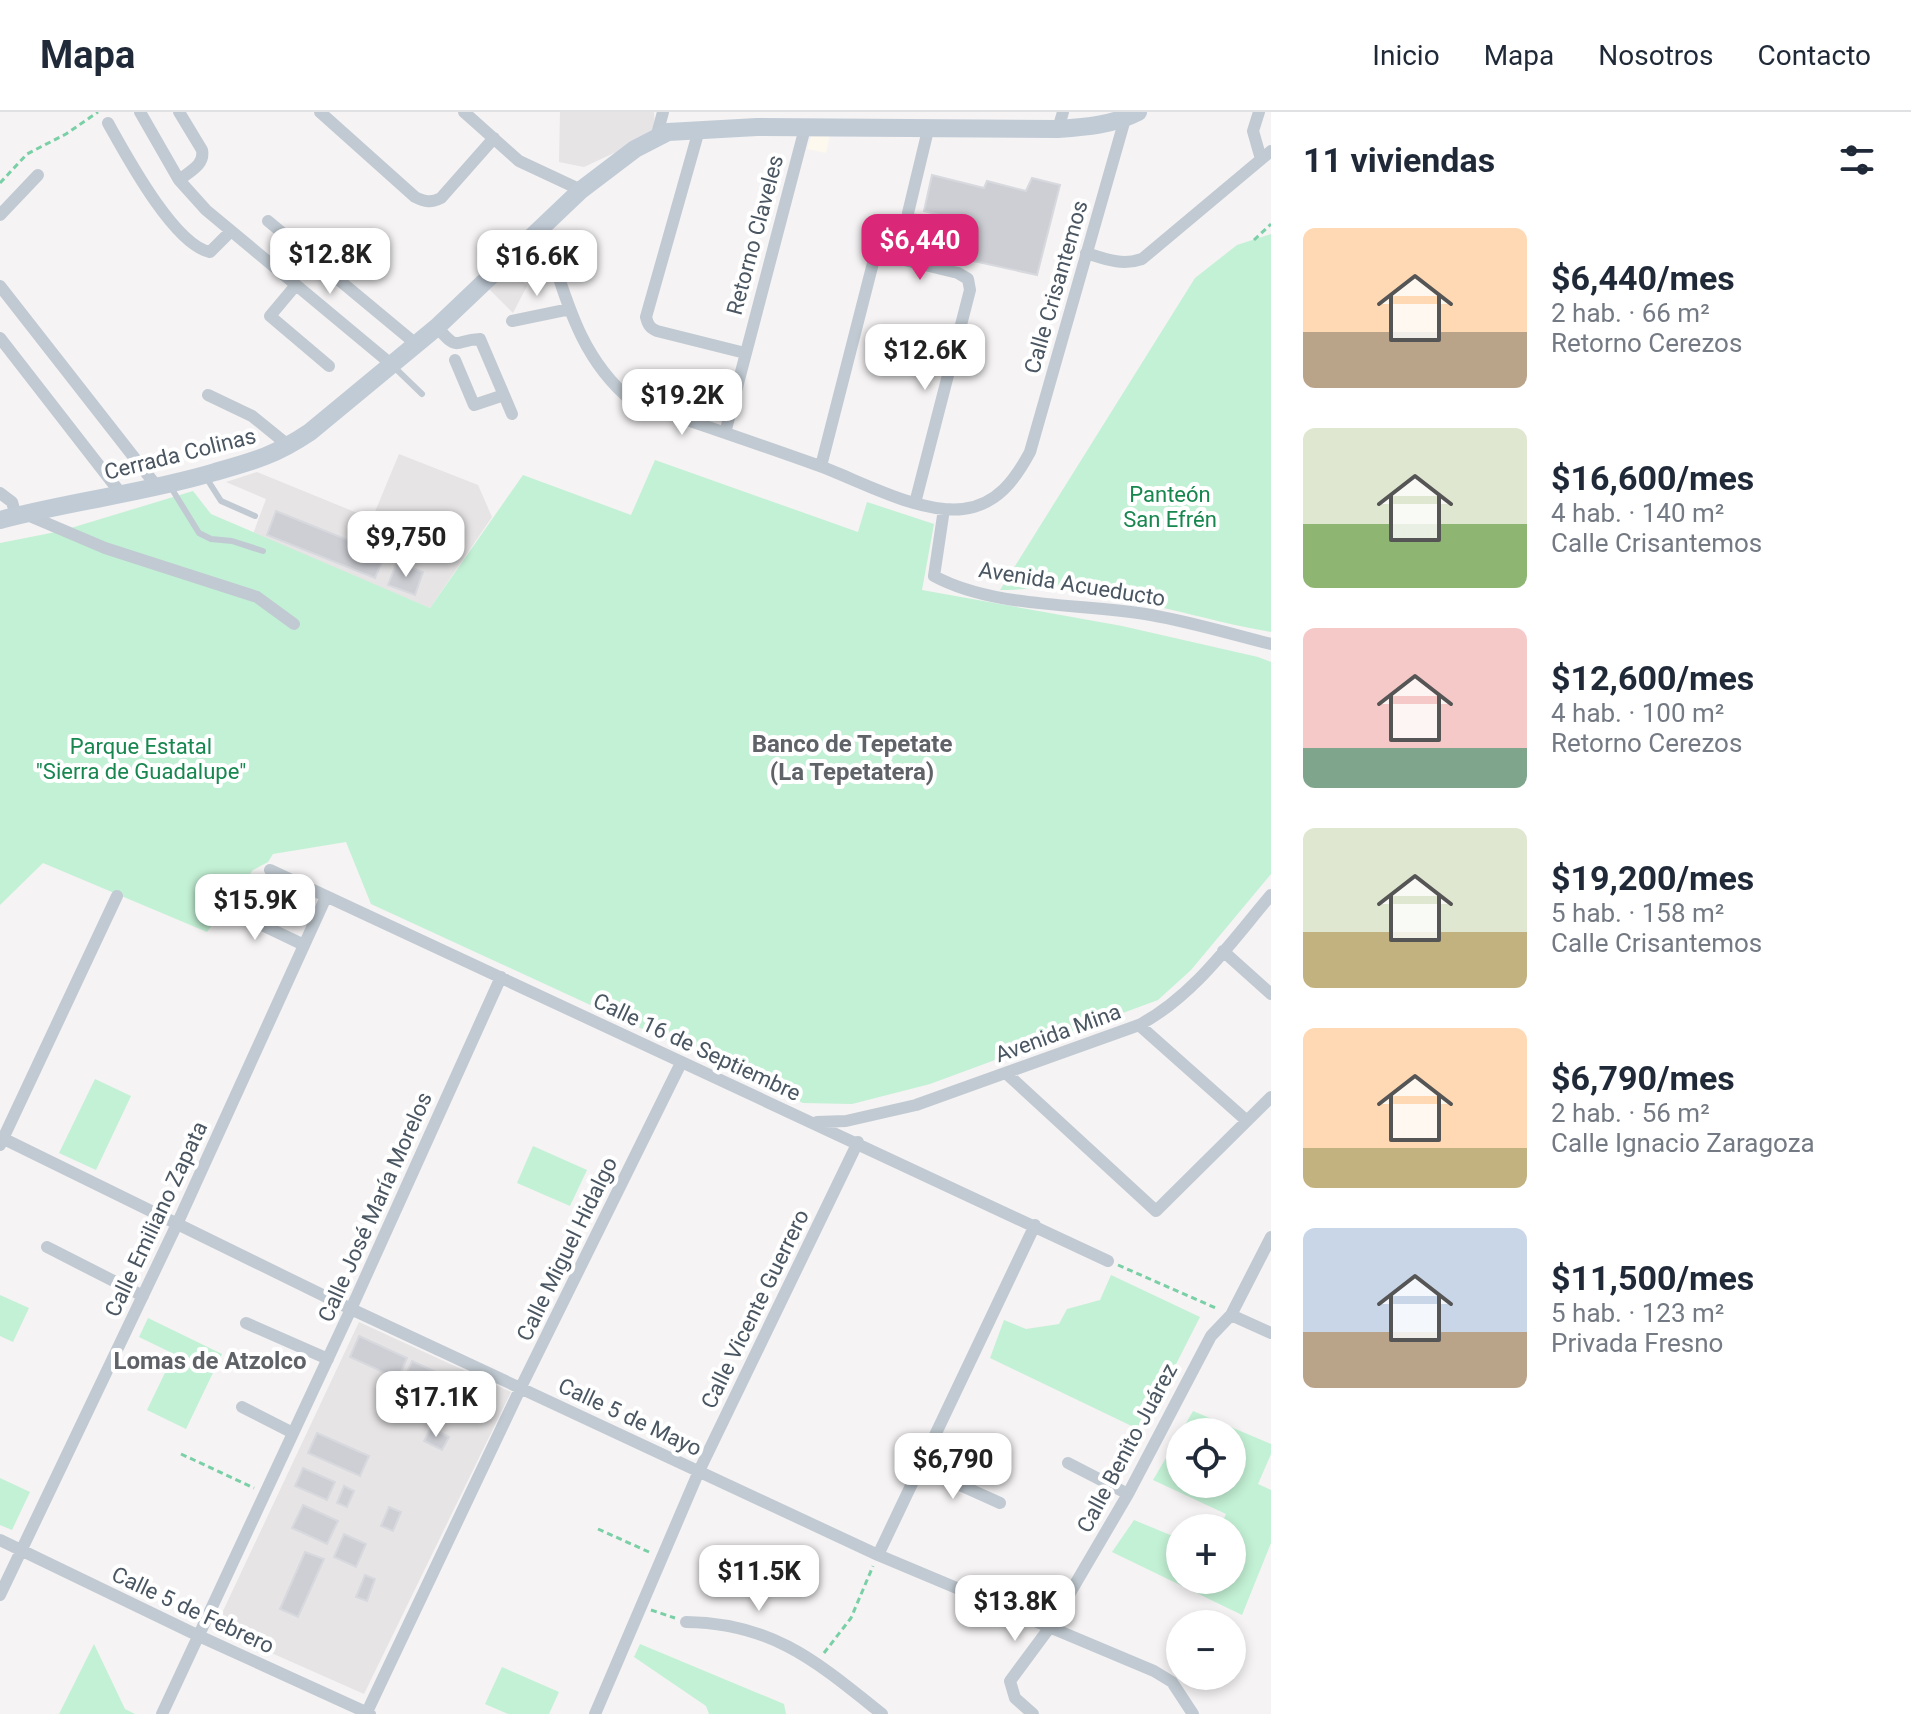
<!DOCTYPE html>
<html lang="es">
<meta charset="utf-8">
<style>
body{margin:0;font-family:Roboto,sans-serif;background:#f6f6f7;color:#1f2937;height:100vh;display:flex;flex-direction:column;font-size:30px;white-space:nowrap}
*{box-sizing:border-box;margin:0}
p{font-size:26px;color:#747a83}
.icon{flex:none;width:44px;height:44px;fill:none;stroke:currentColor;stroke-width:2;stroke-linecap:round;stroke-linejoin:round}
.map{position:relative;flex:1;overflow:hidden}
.details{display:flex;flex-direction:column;background:#fff;width:640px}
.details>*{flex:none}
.tools{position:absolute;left:1166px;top:1306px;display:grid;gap:16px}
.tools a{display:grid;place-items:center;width:80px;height:80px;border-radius:50%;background:#fff;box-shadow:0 4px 12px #0003;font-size:40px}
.price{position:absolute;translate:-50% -68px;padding:0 18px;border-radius:16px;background:#fff;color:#222;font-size:26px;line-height:52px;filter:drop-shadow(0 2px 4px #0008)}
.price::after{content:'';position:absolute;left:50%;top:48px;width:24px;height:18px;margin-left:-12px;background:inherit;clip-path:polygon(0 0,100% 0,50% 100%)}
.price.selected{background:#db2777;color:#fff}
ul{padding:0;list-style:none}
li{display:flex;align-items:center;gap:24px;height:200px;padding:0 32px}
li span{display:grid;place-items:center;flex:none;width:224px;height:160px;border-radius:12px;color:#555}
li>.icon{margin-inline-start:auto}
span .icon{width:96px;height:96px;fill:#fffc;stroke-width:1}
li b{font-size:34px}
h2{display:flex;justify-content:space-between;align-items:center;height:96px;padding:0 32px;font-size:34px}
header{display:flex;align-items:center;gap:48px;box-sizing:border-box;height:112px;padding:0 40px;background:#fff;border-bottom:2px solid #e0e1e3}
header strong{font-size:38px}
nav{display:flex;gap:44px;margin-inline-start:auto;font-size:28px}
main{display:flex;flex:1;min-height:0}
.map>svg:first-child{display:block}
</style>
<header>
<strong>Mapa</strong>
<nav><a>Inicio</a><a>Mapa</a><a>Nosotros</a><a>Contacto</a></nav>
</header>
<main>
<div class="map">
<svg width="1271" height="1602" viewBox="0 0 1271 1602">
<rect width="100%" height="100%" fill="#f5f3f3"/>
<path fill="#fdf9ef" d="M812,22L830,24L826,41L807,37Z"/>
<path fill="#e6e4e5" d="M560,0H654L655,22L584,55L559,50Z
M511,157L527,174L513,201L488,176Z
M399,342L478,373L492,405L430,496L253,422L266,387L226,370L257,360L372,407Z
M359,1210L511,1280L364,1582L215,1516Z"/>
<path fill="#c3f1d5" d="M913,101L973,115L964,154L904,138Z
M1271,122V520C1201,508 1133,484 1062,477C1042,475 1020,478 1000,478L1195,166L1237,133Z
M655,348L858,420L867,390L934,412L922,478L1122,514L1258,545L1271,550V762L1191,858L1158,888L930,972L852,992L803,991L371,792L346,730L273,742L268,750L253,758L207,820L43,751L0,793V431L61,419L193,379L211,402L430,496L523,363L631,403Z
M95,967L131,984L96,1058L59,1041Z
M533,1034L587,1058L570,1094L517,1071Z
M1111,1163L1200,1205L1142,1319L990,1246L1004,1208L1026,1217L1059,1212L1067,1197L1100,1188Z
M0,1183L29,1196L13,1230L0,1224Z
M148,1206L222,1242L186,1317L147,1298L174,1242L139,1225Z
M1193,1299L1271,1332V1342L1258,1372L1271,1378V1431L1242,1503L1112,1440L1134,1408L1180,1427V1468H1232V1416H1220L1226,1402L1153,1368L1180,1322V1372H1232V1320H1181Z
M0,1366L30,1380L12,1418L0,1413Z
M94,1532L125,1597L135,1602H59Z
M640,1532L784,1592L786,1602H709L706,1594L634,1545Z
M502,1555L559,1580L549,1602H508L485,1592Z"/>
<path fill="#cdcfd5" stroke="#d7d9de" stroke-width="2" d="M932,63L984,76L987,69L1026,79L1032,66L1060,73L1037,163L969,148L978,113L924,99Z
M276,399L385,443L375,466L267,423Z
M397,450L423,460L415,483L388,473Z
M359,1224L407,1246L398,1267L350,1245Z
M412,1249L436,1260L427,1281L403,1270Z
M431,1316L449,1325L442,1338L424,1329Z
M317,1321L369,1344L360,1364L308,1341Z
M303,1356L335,1370L327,1388L295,1374Z
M344,1374L354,1379L347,1395L337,1391Z
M303,1393L338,1409L327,1432L292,1416Z
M389,1395L401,1400L393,1419L381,1414Z
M344,1422L366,1432L356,1455L334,1445Z
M305,1440L324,1447L298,1505L280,1497Z
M365,1463L375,1467L367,1489L356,1485Z"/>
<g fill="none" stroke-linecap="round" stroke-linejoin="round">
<path stroke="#7ad0a6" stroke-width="3" stroke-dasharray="6 4" stroke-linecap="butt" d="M0,71L27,42L66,22L98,0
M1254,128L1271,112
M1118,1153L1218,1197
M181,1342L254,1376
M598,1417L649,1440
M651,1498L675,1506
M824,1541L851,1506L873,1454"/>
<path stroke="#c1cad2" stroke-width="6" d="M393,254L422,282
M207,367L221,389L255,404
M170,374L199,421L211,427L232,429L263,439"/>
<path stroke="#c1cad2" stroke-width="12" d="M140,0L179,68L206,98L391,252
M179,0L202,38C205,53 190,59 179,68
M320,0L415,85C425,90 431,91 441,86L494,26
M464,0L519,49L581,78
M1259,0L1253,19L1261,47
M108,11C126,43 174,133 210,140L231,119
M1058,17L1063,0
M699,18L646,205C648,213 650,216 657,219L745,241
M656,26L663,0
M908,101L928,18
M0,103L38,63
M268,109L416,232
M543,117C565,181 577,244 632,289C693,310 756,331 817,353C859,368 918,402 963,397C997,393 1015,368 1030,340L1125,7
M1086,141C1105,147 1122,154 1142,147L1271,39
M296,173L270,204L329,254
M0,174L158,376
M512,209L570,197
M437,215C459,241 453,228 480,227L512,302
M0,226L122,383
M455,248L474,293L504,283
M208,283L252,304L289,334
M725,321L805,16
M821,354L873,151L879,144H888L958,161L968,167L970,178L915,391
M0,381L12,390L16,404
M944,397L934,464C995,497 1083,491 1151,503C1191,510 1231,522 1271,532
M25,402L105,436L257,485L294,512
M270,758L1108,1149
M222,794L304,833
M1223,839L1271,882
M1139,913L1247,1009
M1007,962L1156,1099L1271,985
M817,1010L846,1009L916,993L1139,913C1194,884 1231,830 1271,783
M0,1025L351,1197L878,1443L1154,1559L1172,1570L1193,1602
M0,1033L117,784
M47,1135L143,1184
M1231,1203L1271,1221
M246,1211L328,1247
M242,1295L293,1321
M1068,1351L1128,1382
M920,1355L1000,1391
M0,1428L199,1524L370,1602
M878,1443L1035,1113
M0,1483L178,1110L326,785
M686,1510C773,1511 817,1550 882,1602
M162,1602L351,1197L501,865
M366,1602L521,1275L681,951
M595,1602L699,1359L858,1030
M1033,1602L1015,1586L1010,1569L1050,1515L1128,1382L1211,1224L1231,1203L1271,1125"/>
<path stroke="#c1cbd6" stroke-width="18" d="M0,408C71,389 145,381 215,360C254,349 276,343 310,320L437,215L581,78L635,37L668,20L757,15L1058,17C1086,15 1113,13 1138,0"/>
</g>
<g text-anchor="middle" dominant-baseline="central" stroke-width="8" stroke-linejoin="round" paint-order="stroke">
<g font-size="22" fill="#4a5661" stroke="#fff">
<text transform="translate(755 123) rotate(-75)">Retorno Claveles</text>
<text transform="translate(1056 175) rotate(-74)">Calle Crisantemos</text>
<text transform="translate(180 342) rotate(-14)">Cerrada Colinas</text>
<text transform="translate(1072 472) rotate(9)">Avenida Acueducto</text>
<text transform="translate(1058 921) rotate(-20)">Avenida Mina</text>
<text transform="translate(697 935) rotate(25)">Calle 16 de Septiembre</text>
<text transform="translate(375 1095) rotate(-66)">Calle José María Morelos</text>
<text transform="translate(156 1107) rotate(-65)">Calle Emiliano Zapata</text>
<text transform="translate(567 1137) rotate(-64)">Calle Miguel Hidalgo</text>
<text transform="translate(755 1197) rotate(-64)">Calle Vicente Guerrero</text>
<text transform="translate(630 1305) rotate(25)">Calle 5 de Mayo</text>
<text transform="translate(1127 1336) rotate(-62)">Calle Benito Juárez</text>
<text transform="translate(193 1498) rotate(25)">Calle 5 de Febrero</text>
</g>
<g font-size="22" fill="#17864f" stroke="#fff">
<text x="1170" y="382">Panteón<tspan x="1170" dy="25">San Efrén</tspan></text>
<text x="141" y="634">Parque Estatal<tspan x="141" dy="25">"Sierra de Guadalupe"</tspan></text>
</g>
<g font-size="24" font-weight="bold" fill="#5f6368" stroke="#fff">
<text x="852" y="632">Banco de Tepetate<tspan x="852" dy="28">(La Tepetatera)</tspan></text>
<text x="210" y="1249">Lomas de Atzolco</text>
</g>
</g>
</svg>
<div class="tools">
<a><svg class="icon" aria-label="locate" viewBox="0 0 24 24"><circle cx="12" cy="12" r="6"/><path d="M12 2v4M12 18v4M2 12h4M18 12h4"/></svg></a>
<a>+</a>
<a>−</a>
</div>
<b class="price selected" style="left:920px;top:170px">$6,440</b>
<b class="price" style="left:330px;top:184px">$12.8K</b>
<b class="price" style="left:537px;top:186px">$16.6K</b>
<b class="price" style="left:925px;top:280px">$12.6K</b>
<b class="price" style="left:682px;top:325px">$19.2K</b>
<b class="price" style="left:406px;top:467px">$9,750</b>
<b class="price" style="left:255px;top:830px">$15.9K</b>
<b class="price" style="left:436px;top:1327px">$17.1K</b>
<b class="price" style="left:953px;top:1389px">$6,790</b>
<b class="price" style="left:759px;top:1501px">$11.5K</b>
<b class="price" style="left:1015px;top:1531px">$13.8K</b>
</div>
<section class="details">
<h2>11 viviendas<svg class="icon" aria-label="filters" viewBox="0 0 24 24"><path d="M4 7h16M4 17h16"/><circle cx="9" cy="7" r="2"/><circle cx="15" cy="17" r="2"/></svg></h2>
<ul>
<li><span style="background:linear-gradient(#ffd9b3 65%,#b9a48a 0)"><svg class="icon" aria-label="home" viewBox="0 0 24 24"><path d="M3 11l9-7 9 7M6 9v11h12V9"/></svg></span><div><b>$6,440/mes</b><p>2 hab. · 66 m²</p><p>Retorno Cerezos</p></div></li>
<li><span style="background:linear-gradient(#dfe7d0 60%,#8fb573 0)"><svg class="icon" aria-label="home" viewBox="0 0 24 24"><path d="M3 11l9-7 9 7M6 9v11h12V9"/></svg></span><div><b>$16,600/mes</b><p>4 hab. · 140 m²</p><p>Calle Crisantemos</p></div></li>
<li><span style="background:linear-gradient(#f6c9c9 75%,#7fa58c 0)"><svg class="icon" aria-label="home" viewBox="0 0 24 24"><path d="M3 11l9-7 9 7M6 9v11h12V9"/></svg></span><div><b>$12,600/mes</b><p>4 hab. · 100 m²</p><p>Retorno Cerezos</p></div></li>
<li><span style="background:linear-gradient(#dfe7d0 65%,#c2b280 0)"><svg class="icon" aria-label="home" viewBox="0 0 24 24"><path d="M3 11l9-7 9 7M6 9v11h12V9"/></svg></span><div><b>$19,200/mes</b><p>5 hab. · 158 m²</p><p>Calle Crisantemos</p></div></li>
<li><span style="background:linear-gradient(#ffd9b3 75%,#c2b280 0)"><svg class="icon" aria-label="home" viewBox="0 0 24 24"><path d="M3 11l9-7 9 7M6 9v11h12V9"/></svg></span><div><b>$6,790/mes</b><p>2 hab. · 56 m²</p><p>Calle Ignacio Zaragoza</p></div></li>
<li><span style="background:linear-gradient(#c9d6e8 65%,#b9a48a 0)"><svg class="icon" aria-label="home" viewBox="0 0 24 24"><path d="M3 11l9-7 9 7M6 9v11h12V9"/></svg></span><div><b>$11,500/mes</b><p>5 hab. · 123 m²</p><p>Privada Fresno</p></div></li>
</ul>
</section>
</main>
